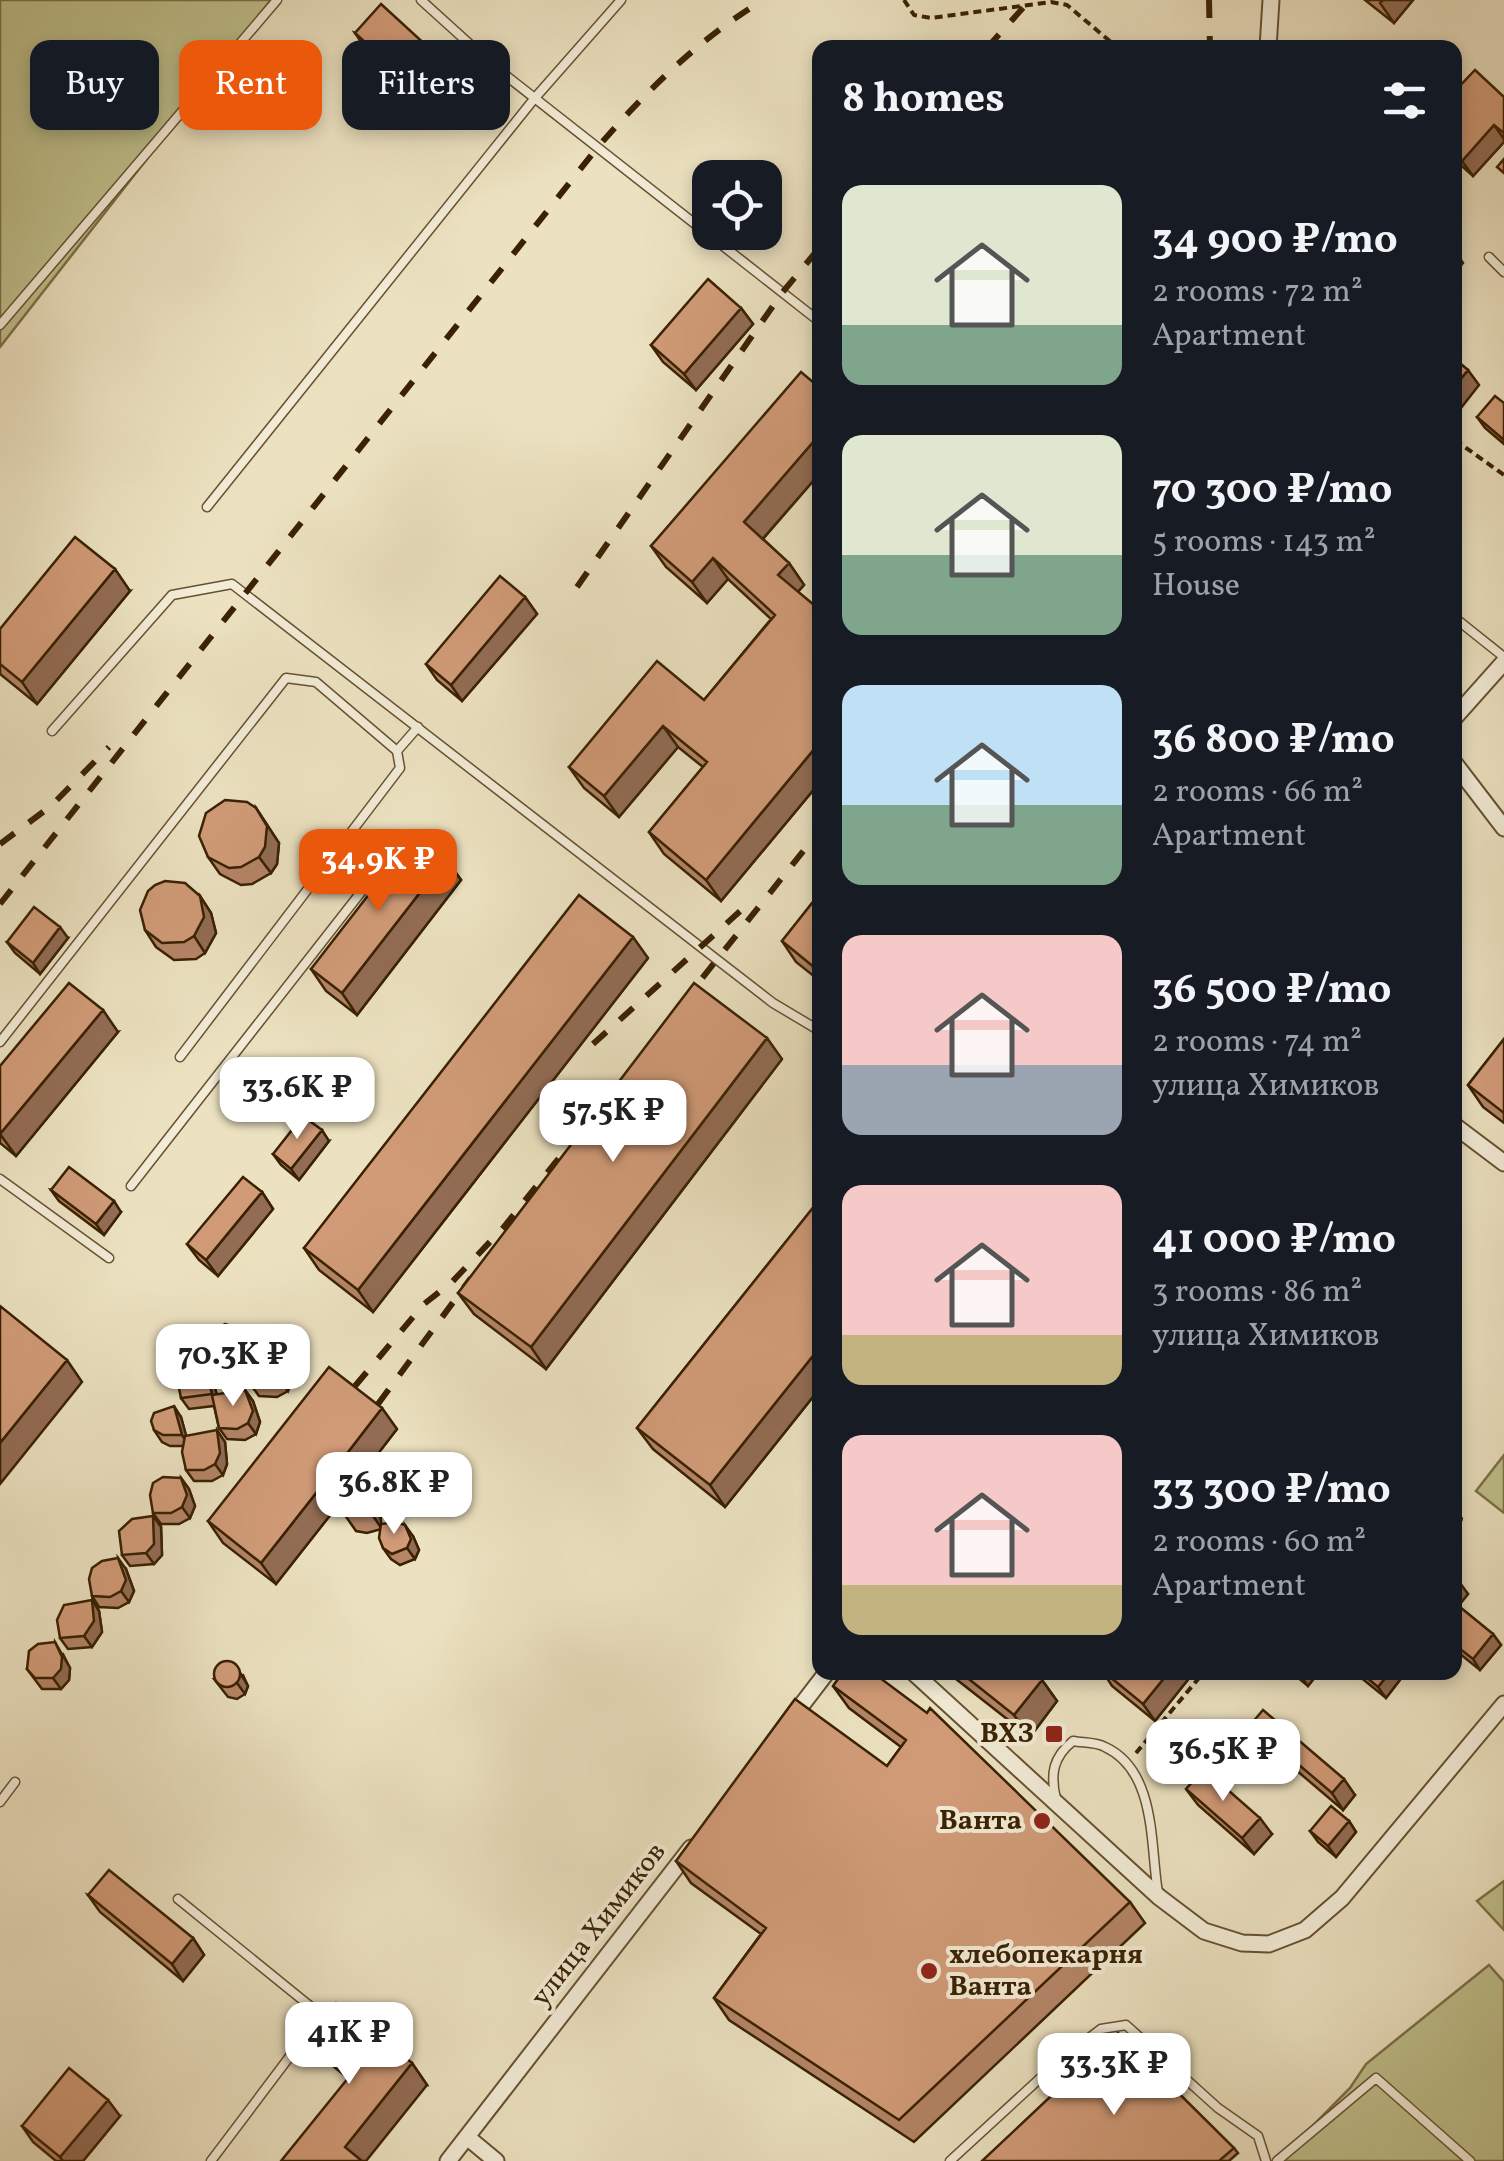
<!DOCTYPE html>
<meta charset="utf-8">
<style>
body{margin:0;font-family:Vollkorn,serif;background:#242831;color:#f1f3f6;height:100vh;display:flex;flex-direction:column;font-size:38px;white-space:nowrap}
*{box-sizing:border-box;margin:0}
p{font-size:32px;color:#9ea1a6}
.icon{flex:none;width:55px;height:55px;fill:none;stroke:currentColor;stroke-width:2;stroke-linecap:round;stroke-linejoin:round}
.map{position:relative;flex:1;overflow:hidden}
.side{position:absolute;left:812px;top:40px;width:650px;height:1640px;display:flex;flex-direction:column;background:#171b24;border-radius:20px;box-shadow:0 5px 15px #0003}
.side>*{flex:none}
.top-card{position:absolute;left:30px;top:40px;width:632px;height:90px;display:flex;gap:20px}
.fabs{position:absolute;left:692px;top:160px;display:grid;gap:20px}
.fabs a{display:grid;place-items:center;width:90px;height:90px;border-radius:20px;background:#171b24;box-shadow:0 5px 15px #0003;font-size:50px}
.price{position:absolute;translate:-50% -85px;padding:0 22px;border-radius:20px;background:#fff;color:#222;font-size:32px;line-height:65px;filter:drop-shadow(0 2px 5px #0008)}
.price::after{content:'';position:absolute;left:50%;top:60px;width:30px;height:22px;margin-left:-15px;background:inherit;clip-path:polygon(0 0,100% 0,50% 100%)}
.price.on{background:#ea580c;color:#fff}
ul{padding:0;list-style:none}
li{display:flex;align-items:center;gap:30px;height:250px;padding:0 30px}
li span{display:grid;place-items:center;flex:none;width:280px;height:200px;border-radius:20px;color:#555}
li>.icon{margin-inline-start:auto}
span .icon{width:120px;height:120px;fill:#fffc;stroke-width:1}
li b{font-size:42px}
h2{display:flex;justify-content:space-between;align-items:center;height:120px;padding:0 30px;font-size:42px}
.tag{padding:0 35px;border-radius:20px;background:#171b24;box-shadow:0 5px 15px #0003;font-size:35px;line-height:90px}
.tag.on{background:#ea580c;color:#fff}
.map>svg:first-child{display:block}
</style>
<div class="map">
<svg width="1504" height="2161" viewBox="0 0 1504 2161">
<rect width="100%" height="100%" fill="#ece2c1"/>
<filter id="stains"><feTurbulence type="fractalNoise" baseFrequency=".002" numOctaves="4"/><feColorMatrix values="0 0 0 0 .2 0 0 0 0 .09 0 0 0 0 .02 0 0 0 .5 -.17"/></filter>
<radialGradient id="worn" r=".72"><stop offset=".6" stop-color="#630" stop-opacity="0"/><stop offset="1" stop-color="#630" stop-opacity=".3"/></radialGradient>
<path fill="#bfc18d" stroke="#7c7148" stroke-width="2.5" d="M0,0H271L0,347Z
M1504,1455V1513L1476,1491Z
M1504,1881V1930L1477,1901Z
M1489,1965L1504,1982V2161H1278L1350,2088L1366,2064Z"/>
<g fill="none" stroke-linecap="round" stroke-linejoin="round">
<defs>
<path id="lane" d="M421,0L495,67L820,322
M1489,257L1504,272
M0,325L277,0
M207,507L534,99L621,0
M1455,618L1504,657
M52,731L172,595L232,584L773,1003L820,1031
M397,751L418,727
M0,1042L286,678L316,682L397,751L400,768L180,1057
M0,1179L109,1258
M131,1186L365,887L327,864
M1056,1799C1050,1774 1053,1757 1073,1741C1083,1743 1096,1742 1105,1747C1157,1771 1150,1846 1158,1893
M0,1802L15,1782
M178,1899L321,2015L211,2161
M950,2161L1060,2060L1101,2029L1126,2025L1218,2108L1258,2136L1266,2161
M1277,2161L1376,2078L1470,2161"/>
<path id="street" d="M1268,48L1271,0
M1455,717L1504,662
M1455,764L1504,828
M1455,1126L1504,1163
M913,1672L1159,1897L1204,1931L1242,1943L1269,1944L1305,1930L1342,1898L1504,1704
M791,1719L827,1672
M467,2137L496,2161
M448,2161L691,1848"/>
</defs>
<use href="#lane" stroke="#665132" stroke-width="11"/>
<use href="#street" stroke="#665132" stroke-width="19"/>
<path stroke="#392102" stroke-width="4" stroke-dasharray="8 5" stroke-linecap="butt" d="M904,0L914,15L931,18L1051,2L1067,5L1118,48
M1455,440L1504,475
M1455,1518L1465,1520
M1136,1753L1204,1672"/>
<use href="#lane" stroke="#f3ecd7" stroke-width="8"/>
<use href="#street" stroke="#f3ecd7" stroke-width="15"/>
<path stroke="#392102" stroke-width="6" stroke-dasharray="18 18" stroke-linecap="butt" d="M1209,0L1210,48
M987,48L1030,0
M577,587L782,293L820,247
M0,844L51,806L109,747
M0,904L597,148C646,91 699,39 763,0
M680,1006L820,830
M593,1044L747,905
M355,1386L424,1304L452,1282L503,1228L618,1084
M378,1404L471,1278"/>
</g>
<path fill="#b48567" stroke="#392102" stroke-width="2.5" d="M1365,0H1413L1394,23Z
M355,33L451,74L425,103L366,49Z
M1455,91L1504,97V142L1473,176L1455,160Z
M741,308L753,324L696,390L663,362L651,345Z
M820,388V473L763,539L789,563L804,585L798,592L820,610V782L721,901L664,854L649,832L703,767L678,747L619,817L584,788L569,767L704,700L771,619L728,579L707,603L666,567L651,546Z
M1504,403V444L1485,428L1477,417Z
M130,591L37,704L0,674V629Z
M525,597L537,614L462,701L437,680L426,664Z
M256,808L279,843L277,864L271,873L252,884L241,885L220,874L208,857Z
M446,859L461,880L357,1015L326,991L311,969Z
M820,893V981L796,962L782,941Z
M200,896L211,913L216,933L205,953L196,959L174,960L156,947L145,930Z
M68,938L40,974L15,953L7,942Z
M648,958L373,1312L319,1270L304,1248Z
M118,1032L16,1156L0,1143V1066Z
M1504,1039V1123L1483,1107L1468,1085Z
M782,1059L546,1369L474,1314L458,1293Z
M329,1141L299,1180L281,1165L273,1154Z
M51,1190L121,1212L104,1235L59,1201Z
M262,1192L273,1209L218,1276L199,1260L187,1244Z
M820,1199V1388L725,1507L653,1449L637,1428Z
M241,1338L249,1359L282,1357L289,1368L292,1379L288,1391L277,1397L259,1396L251,1385L249,1360L224,1364L216,1353Z
M212,1378L217,1395L245,1390L253,1401L260,1422L256,1434L245,1440L227,1439L219,1428L214,1406L189,1409L181,1398Z
M181,1417L186,1436L225,1442L227,1464L223,1475L212,1481H194L186,1470L183,1446H170L162,1442L154,1430Z
M397,1429L356,1482L380,1513L381,1525L413,1536L419,1550L415,1559L400,1565L391,1559L383,1548L381,1529L367,1533L356,1531L338,1505L276,1584L223,1543L208,1521Z
M181,1478L189,1489L195,1506L190,1518L179,1524H161L153,1513Z
M161,1527L162,1555L154,1564L130,1566L122,1555Z
M126,1569L134,1591L129,1602L118,1608L99,1607L92,1596Z
M1455,1579L1468,1594L1458,1606L1493,1634L1501,1645L1480,1670L1455,1650Z
M92,1600L99,1611L102,1632L92,1647L68,1649L60,1638Z
M63,1654L70,1668L69,1680L61,1689H42L27,1669Z
M947,1672H1033L1042,1680L1057,1701L1030,1737Z
M1103,1672H1194L1155,1721L1112,1686Z
M1291,1672H1319L1308,1686Z
M1354,1672H1406L1386,1698Z
M243,1675L248,1686L245,1694L237,1699L228,1697L214,1679Z
M833,1686L1130,1902L1145,1923L914,2142L729,2020L714,1998L761,1934L691,1883L676,1861L887,1766L901,1747L849,1708Z
M1251,1724L1355,1795L1343,1810L1262,1741Z
M1186,1789L1272,1834L1254,1854L1198,1805Z
M1349,1821L1356,1832L1336,1857L1318,1842L1310,1831Z
M88,1895L193,1938L204,1955L183,1981L100,1912Z
M309,2037L412,2063L427,2085L348,2078L324,2059Z
M120,2116L83,2161H56L33,2142L22,2126Z
M1234,2148L1238,2153L1229,2161H982Z"/>
<path fill="#926c54" stroke="#392102" stroke-width="2.5" d="M1383,0H1413L1394,23L1380,3Z
M440,58L451,74L425,103L414,87Z
M1494,125L1504,139V142L1473,176L1462,161Z
M1455,251L1463,263L1455,273Z
M741,308L753,324L696,390L684,374Z
M1468,370L1479,385L1461,408L1455,400V386Z
M820,434V473L759,543L744,522Z
M713,558L728,579L707,603L692,582Z
M789,563L804,585L793,597L778,575Z
M115,569L130,591L37,704L22,682Z
M525,597L537,614L462,701L451,685Z
M663,726L678,747L619,817L604,796Z
M820,742V782L721,901L706,880Z
M256,808L279,843L277,864L271,873L259,857Z
M446,859L461,880L357,1015L342,993Z
M200,896L211,913L216,933L205,953L194,936Z
M60,927L68,938L40,974L33,963Z
M633,937L648,958L373,1312L358,1290Z
M103,1010L118,1032L16,1156L0,1134Z
M767,1038L782,1059L546,1369L531,1347Z
M322,1130L329,1141L299,1180L291,1169Z
M262,1192L273,1209L218,1276L206,1260Z
M114,1201L121,1212L104,1235L96,1224Z
M234,1327L241,1338L249,1360L241,1348Z
M820,1347V1388L725,1507L710,1485Z
M282,1357L289,1368L292,1379L288,1391L280,1380Z
M67,1360L82,1382L0,1484V1443Z
M205,1367L212,1378L220,1405L212,1394Z
M245,1390L253,1401L260,1422L256,1434L248,1423Z
M174,1406L181,1417L189,1446L182,1435Z
M382,1408L397,1429L343,1499L328,1478Z
M217,1430L225,1442L227,1464L223,1475L215,1464Z
M181,1478L189,1489L195,1506L190,1518L182,1507Z
M324,1483L339,1504L276,1584L261,1563Z
M365,1492L380,1513L382,1529L367,1507Z
M153,1516L161,1527L162,1555L154,1564L146,1553Z
M405,1525L413,1536L419,1550L415,1559L407,1548Z
M118,1558L126,1569L134,1591L129,1602L121,1591Z
M1460,1583L1468,1594L1456,1609L1455,1589Z
M92,1600L99,1611L102,1632L92,1647L84,1636Z
M1493,1634L1501,1645L1480,1670L1473,1659Z
M55,1642L70,1668L69,1680L61,1689L53,1678Z
M235,1664L248,1686L245,1694L237,1683Z
M1169,1672H1194L1155,1721L1143,1704Z
M1302,1672H1319L1308,1686L1300,1675Z
M1390,1672H1406L1386,1698L1378,1687Z
M1042,1680L1057,1701L1030,1737L1014,1715Z
M1344,1779L1355,1795L1343,1810L1332,1793Z
M1260,1818L1272,1834L1254,1854L1242,1838Z
M1349,1821L1356,1832L1336,1857L1328,1846Z
M193,1938L204,1955L183,1981L172,1964Z
M412,2063L427,2085L366,2161H354L345,2147Z
M108,2100L120,2116L83,2161H63L60,2157Z"/>
<path fill="#d19b78" stroke="#392102" stroke-width="2.5" d="M381,4L440,58L414,87L355,33Z
M1475,70L1504,97V133L1494,125L1462,161L1455,154V91Z
M1504,159V173L1497,167Z
M708,279L741,308L684,374L651,345Z
M1455,359L1468,370L1455,386Z
M801,372L820,388V434L744,522L789,563L778,575L820,610V742L706,880L649,832L707,762L663,726L604,796L569,767L657,661L704,700L775,615L713,558L692,582L651,546Z
M1495,396L1504,403V440L1477,417Z
M75,537L115,569L22,682L0,664V629Z
M500,576L525,597L451,685L426,664Z
M225,800L247,802L256,808L267,826L265,847L259,857L241,867L229,868L208,857L199,836L206,813Z
M415,835L446,859L342,993L311,969Z
M165,881L185,883L200,896L204,917L194,936L184,942L162,943L145,930L140,910L148,891L155,885Z
M820,893V972L782,941Z
M579,895L633,937L358,1290L304,1248Z
M34,907L60,927L33,963L7,942Z
M69,983L103,1010L0,1134V1066Z
M694,983L767,1038L531,1347L458,1293Z
M1504,1039V1113L1468,1085Z
M303,1116L322,1130L291,1169L273,1154Z
M69,1167L114,1201L96,1224L51,1190Z
M243,1177L262,1192L206,1260L187,1244Z
M820,1199V1347L710,1485L637,1428Z
M0,1306L67,1360L0,1443Z
M225,1324L234,1327L241,1348L216,1353L210,1339L213,1330Z
M266,1349L282,1357L285,1368L280,1380L269,1386L251,1385L247,1368L249,1356Z
M189,1367H205L212,1394L181,1398L178,1383L181,1373Z
M329,1367L382,1408L328,1478L355,1481L365,1492L367,1507L352,1512L341,1510L324,1483L261,1563L208,1521Z
M245,1390L253,1411L248,1423L237,1429L219,1428L212,1395Z
M174,1406L182,1435H163L154,1430L151,1421L154,1413Z
M217,1430L220,1453L215,1464L204,1470H186L182,1452L185,1436Z
M163,1477L181,1478L187,1495L182,1507L171,1513H153L150,1495L153,1483Z
M153,1516L154,1544L146,1553L122,1555L119,1531L132,1519Z
M396,1522L405,1525L411,1539L407,1548L392,1554L383,1548L379,1538L381,1524Z
M118,1558L126,1580L121,1591L110,1597L92,1596L89,1579L92,1568L102,1561Z
M92,1600L94,1621L84,1636L60,1638L57,1620L64,1605Z
M1455,1603L1493,1634L1473,1659L1455,1645Z
M55,1642L62,1657L61,1669L53,1678H35L27,1669L29,1651L38,1644Z
M214 1674a13 13 0 1 1 26 0a13 13 0 1 1-26 0Z
M843,1672H872L927,1713L930,1708L1130,1902L899,2120L714,1998L766,1928L676,1861L795,1699L887,1766L906,1740L833,1686Z
M960,1672H1033L1042,1680L1014,1715Z
M1104,1672H1169L1143,1704Z
M1360,1672H1390L1378,1687Z
M1263,1710L1344,1779L1332,1793L1251,1724Z
M1204,1769L1260,1818L1242,1838L1186,1789Z
M1331,1806L1349,1821L1328,1846L1310,1831Z
M109,1870L193,1938L172,1964L88,1895Z
M336,2003L412,2063L345,2147L362,2161H281L353,2072L309,2037Z
M1118,2033L1234,2148L1219,2161H982Z
M69,2068L108,2100L60,2157L22,2126Z"/>
<g fill="#8f2418" stroke="#f3ecd7" stroke-width="4">
<rect x="1044" y="1724" width="20" height="20" rx="5"/>
<circle cx="1042" cy="1821" r="10"/>
<circle cx="929" cy="1971" r="10"/>
</g>
<g text-anchor="middle" dominant-baseline="central" stroke-width="8" stroke-linejoin="round" paint-order="stroke">
<g font-size="28" font-weight="bold" fill="#392102" stroke="#f3ecd7" text-anchor="end">
<text x="1034" y="1734">ВХЗ</text>
<text x="1022" y="1821">Ванта</text>
<text x="949" y="1955" text-anchor="start">хлебопекарня<tspan x="949" dy="32">Ванта</tspan></text>
</g>
<g font-size="28" fill="#392102" stroke="#f3ecd7">
<text transform="translate(599 1925) rotate(-52)">улица Химиков</text>
</g>
</g>
<rect width="100%" height="100%" filter="url(#stains)"/>
<rect width="100%" height="100%" fill="url(#worn)"/>
</svg>
<div class="fabs">
<a><svg class="icon" aria-label="locate" viewBox="0 0 24 24"><circle cx="12" cy="12" r="6"/><path d="M12 2v4M12 18v4M2 12h4M18 12h4"/></svg></a>
</div>
<b class="price on" style="left:378px;top:914px">34.9K ₽</b>
<b class="price" style="left:297px;top:1142px">33.6K ₽</b>
<b class="price" style="left:613px;top:1165px">57.5K ₽</b>
<b class="price" style="left:233px;top:1409px">70.3K ₽</b>
<b class="price" style="left:394px;top:1537px">36.8K ₽</b>
<b class="price" style="left:1223px;top:1804px">36.5K ₽</b>
<b class="price" style="left:349px;top:2087px">41K ₽</b>
<b class="price" style="left:1114px;top:2118px">33.3K ₽</b>
<div class="top-card">
<a class="tag">Buy</a>
<a class="tag on">Rent</a>
<a class="tag">Filters</a>
</div>
<section class="side">
<h2>8 homes<svg class="icon" aria-label="filters" viewBox="0 0 24 24"><path d="M4 7h16M4 17h16"/><circle cx="9" cy="7" r="2"/><circle cx="15" cy="17" r="2"/></svg></h2>
<ul>
<li><span style="background:linear-gradient(#dfe7d0 70%,#7fa58c 0)"><svg class="icon" aria-label="home" viewBox="0 0 24 24"><path d="M3 11l9-7 9 7M6 9v11h12V9"/></svg></span><div><b>34 900 ₽/mo</b><p>2 rooms · 72 m²</p><p>Apartment</p></div></li>
<li><span style="background:linear-gradient(#dfe7d0 60%,#7fa58c 0)"><svg class="icon" aria-label="home" viewBox="0 0 24 24"><path d="M3 11l9-7 9 7M6 9v11h12V9"/></svg></span><div><b>70 300 ₽/mo</b><p>5 rooms · 143 m²</p><p>House</p></div></li>
<li><span style="background:linear-gradient(#bfe0f5 60%,#7fa58c 0)"><svg class="icon" aria-label="home" viewBox="0 0 24 24"><path d="M3 11l9-7 9 7M6 9v11h12V9"/></svg></span><div><b>36 800 ₽/mo</b><p>2 rooms · 66 m²</p><p>Apartment</p></div></li>
<li><span style="background:linear-gradient(#f6c9c9 65%,#9aa5b1 0)"><svg class="icon" aria-label="home" viewBox="0 0 24 24"><path d="M3 11l9-7 9 7M6 9v11h12V9"/></svg></span><div><b>36 500 ₽/mo</b><p>2 rooms · 74 m²</p><p>улица Химиков</p></div></li>
<li><span style="background:linear-gradient(#f6c9c9 75%,#c2b280 0)"><svg class="icon" aria-label="home" viewBox="0 0 24 24"><path d="M3 11l9-7 9 7M6 9v11h12V9"/></svg></span><div><b>41 000 ₽/mo</b><p>3 rooms · 86 m²</p><p>улица Химиков</p></div></li>
<li><span style="background:linear-gradient(#f6c9c9 75%,#c2b280 0)"><svg class="icon" aria-label="home" viewBox="0 0 24 24"><path d="M3 11l9-7 9 7M6 9v11h12V9"/></svg></span><div><b>33 300 ₽/mo</b><p>2 rooms · 60 m²</p><p>Apartment</p></div></li>
</ul>
</section>
</div>
